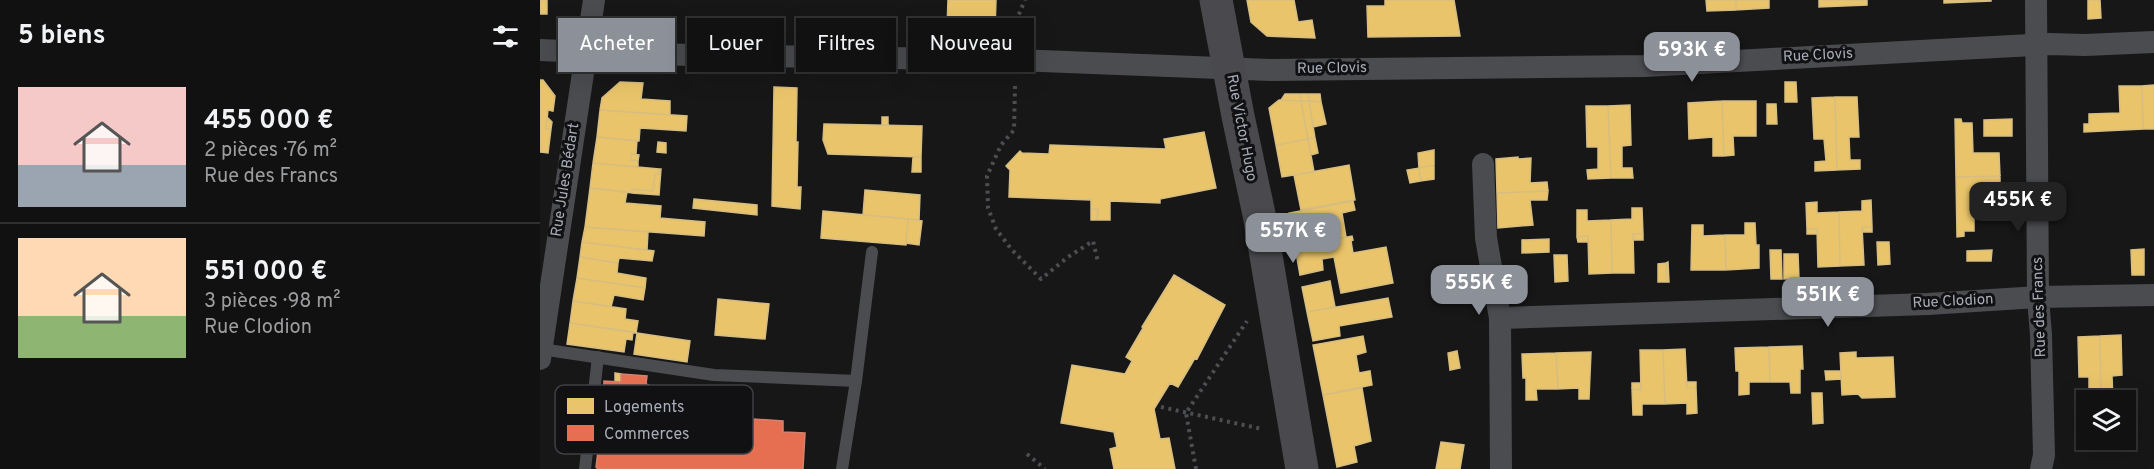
<!DOCTYPE html>
<html lang="fr">
<meta charset="utf-8">
<style>
body{margin:0;font-family:Overpass,sans-serif;background:#1a1a1a;color:#f1f3f6;height:100vh;display:flex;flex-direction:column;font-size:22px;white-space:nowrap}
*{box-sizing:border-box;margin:0}
p{font-size:20px;color:#9c9d9f}
.icon{flex:none;width:33px;height:33px;fill:none;stroke:currentColor;stroke-width:2;stroke-linecap:round;stroke-linejoin:round}
.map{position:relative;flex:1;overflow:hidden}
.side{display:flex;flex-direction:column;background:#111;width:540px}
.side>*{flex:none}
.hud{position:absolute;left:18px;top:18px;width:570px;height:54px;display:flex;gap:12px}
.fabs{position:absolute;left:1536px;top:390px;display:grid;gap:12px}
.fabs a{display:grid;place-items:center;width:60px;height:60px;border-radius:0px;background:#111;box-shadow:0 6px 24px #0002,0 0 0 2px #303131;font-size:30px}
.price{position:absolute;translate:-50% -51px;padding:0 14px;border-radius:12px;background:#8c9099;color:#fff;font-size:20px;line-height:39px;filter:drop-shadow(0 2px 3px #0008)}
.price::after{content:'';position:absolute;left:50%;top:36px;width:18px;height:14px;margin-left:-9px;background:inherit;clip-path:polygon(0 0,100% 0,50% 100%)}
.price.selected{background:#222;color:#fff}
ul{padding:0;list-style:none}
li{display:flex;align-items:center;gap:18px;height:150px;padding:0 18px}
li+li{border-top:2px solid #303131}
li span{display:grid;place-items:center;flex:none;width:168px;height:120px;border-radius:0px;color:#555}
li>.icon{margin-inline-start:auto}
span .icon{width:72px;height:72px;fill:#fffc;stroke-width:1}
li b{font-size:26px}
h2{display:flex;justify-content:space-between;align-items:center;height:72px;padding:0 18px;font-size:26px}
.pill{padding:0 21px;border-radius:0px;background:#111;box-shadow:0 6px 24px #0002,0 0 0 2px #303131;font-size:21px;line-height:54px}
.pill.selected{background:#8c9099;color:#fff}
main{display:flex;flex:1;min-height:0}
.map>svg:first-child{display:block}
</style>
<main>
<section class="side">
<h2>5 biens<svg class="icon" aria-label="filters" viewBox="0 0 24 24"><path d="M4 7h16M4 17h16"/><circle cx="9" cy="7" r="2"/><circle cx="15" cy="17" r="2"/></svg></h2>
<ul>
<li><span style="background:linear-gradient(#f6c9c9 65%,#9aa5b1 0)"><svg class="icon" aria-label="home" viewBox="0 0 24 24"><path d="M3 11l9-7 9 7M6 9v11h12V9"/></svg></span><div><b>455 000 €</b><p>2 pièces · 76 m²</p><p>Rue des Francs</p></div></li>
<li><span style="background:linear-gradient(#ffd9b3 65%,#8fb573 0)"><svg class="icon" aria-label="home" viewBox="0 0 24 24"><path d="M3 11l9-7 9 7M6 9v11h12V9"/></svg></span><div><b>551 000 €</b><p>3 pièces · 98 m²</p><p>Rue Clodion</p></div></li>
</ul>
</section>
<div class="map">
<svg width="1614" height="469" viewBox="0 0 1614 469">
<rect width="100%" height="100%" fill="#171717"/>
<path fill="#e9c46a" stroke="#d6bd81" stroke-width="1.5" d="M0,0H7V14H0Z
M408,0H456L455,30L407,28Z
M707,0H754L758,22L772,20L775,38L727,36L711,22Z
M845,0H914L920,36L828,37L827,6H845Z
M1166,0H1196V10L1167,11Z
M1196,0H1229V8L1196,10Z
M1279,0H1327V5L1279,7Z
M1404,0H1451V1L1404,3Z
M1548,0H1560L1561,18L1548,19Z
M0,80H3L15,96L13,111L8,110L6,129H11L8,153L0,152Z
M80,82L103,83L101,99L130,101V115L60,110L62,98Z
M1245,82H1256L1257,102H1245Z
M1614,85V129H1603L1602,86Z
M1579,86H1602L1603,129L1544,132V124H1549V114L1580,113Z
M234,87L257,88L256,142H258L257,187H261L260,209L232,206Z
M745,94H760L761,101L741,100Z
M760,94H768L769,101H761Z
M768,94H780L781,102L769,101Z
M1295,97H1317L1319,137H1309L1310,160H1320V169L1297,170Z
M1295,97L1297,170L1275,171V162L1286,161L1284,139H1274L1272,98Z
M739,100L761,101L768,139L736,145L729,108Z
M761,101H769L775,138L768,139Z
M769,101L781,102L786,124L773,127Z
M1182,101H1216V136H1193L1194,155L1184,156Z
M1182,101L1184,156H1173V137L1149,139L1148,103Z
M1227,104H1236L1237,124H1227Z
M1090,105L1091,145L1082,146V168H1092L1093,178H1071L1068,106Z
M1046,106H1068L1071,178L1048,179L1047,170L1058,169V147H1047Z
M60,110L147,116L146,131L100,128L99,141L57,137Z
M7,117L12,122L11,129H6Z
M342,117H348V125H342Z
M1415,119H1421L1422,123H1432L1433,153H1459L1460,176L1416,177Z
M1472,119V136H1444V120Z
M284,124L382,126L381,157L288,154L283,140Z
M664,132L676,188L620,199V203L570,201V220H557L558,209H551V200L469,197L470,170L466,166L480,151L482,153L509,154L510,145L626,149L624,139Z
M57,137L97,141L96,154H91V160L98,161V167L53,163Z
M775,138L778,153L771,155L768,139Z
M768,139L774,172L742,177L736,145Z
M118,142L126,143V153L117,152Z
M894,150V165L879,168L878,153Z
M91,154L99,155L98,161L91,160Z
M373,157H381V172H372Z
M978,157V159L991,158L990,183L1007,182L1008,191L957,193L956,159Z
M53,163L119,169V174H115L113,191L92,189V193L50,188Z
M809,165L815,200L761,210L754,175Z
M894,165V179L881,181L879,168Z
M879,168L881,181L870,183L867,170Z
M119,169H121L119,195L92,193V189L113,191L115,174H119Z
M1460,176V199L1434,200V231H1424V236L1417,237L1416,177Z
M50,188L87,192L85,203L121,206L120,218L165,222L164,236L45,227Z
M325,190L380,195L379,220L323,215Z
M1008,191L1007,200H990L993,225L958,228L957,193Z
M154,199L217,205V215L153,208Z
M1331,200L1332,227H1322L1324,265L1300,266L1299,212L1322,211V201Z
M813,201L815,210L802,213L806,237L755,247L749,213Z
M1277,202V213L1299,212L1300,266L1278,267L1277,229H1267L1266,203Z
M1092,208H1102L1103,234H1093L1094,273H1072L1071,220L1092,219Z
M551,209H558L557,220H551Z
M1037,210H1047V221L1071,220L1072,273L1049,274L1048,236L1037,237Z
M283,211L368,219L366,245L281,238Z
M368,219L382,221L379,245L366,243Z
M1205,223H1215L1216,245H1219V268L1186,270L1185,235H1205Z
M1152,225H1163V236L1185,235L1186,270H1151Z
M45,227L108,232L107,250L42,242Z
M1322,227H1332V232H1323Z
M1267,229H1277L1278,234H1267Z
M1093,234H1103V240H1093Z
M812,236L813,240L811,241L813,253L846,247L853,283L801,293L794,257L782,259L783,270L760,275L755,247Z
M1048,236V242H1038L1037,237Z
M1009,239V252L982,253V240Z
M42,242L114,251L112,261L79,258L78,263L40,257Z
M1337,242H1349L1350,264L1338,265Z
M1604,249V275H1592L1591,250Z
M1230,250H1241L1242,279H1231Z
M1452,250L1451,261H1427V251Z
M1244,254H1258L1259,278L1244,279Z
M1014,255H1027L1028,281L1015,282Z
M40,257L78,263L77,273L106,278L105,288L37,278Z
M1128,262L1129,282H1126V263Z
M1126,263V282H1118V264Z
M634,275L685,305L657,359L655,358L638,387L630,383L614,409L620,439L629,438L635,469H574L570,449L577,447L574,432L521,423L532,365L585,374L592,361L586,357L603,328L602,327Z
M37,278L105,288L103,300L74,295L71,307L33,301Z
M790,281L795,307L767,312L762,287Z
M848,298L852,317L799,326L800,336L773,341L767,312Z
M178,299L229,304L225,339L175,335Z
M33,301L86,309L85,319L98,321L96,333L30,323Z
M30,323L93,332L92,340L86,339L84,352L27,344Z
M97,333L150,341L147,362L94,354Z
M1581,335L1582,375L1572,376L1573,400H1561L1560,336Z
M823,336L826,352L816,355L819,373L830,371L832,385L783,395L773,345Z
M1560,336L1561,400H1549V377H1539L1538,337Z
M1262,346L1263,369H1260V393H1251L1250,382H1230L1229,347Z
M1229,347L1230,382H1209V394L1199,395V371H1196L1195,348Z
M1145,349L1147,388H1156L1157,413L1147,414V403L1125,404L1123,350Z
M1100,350H1123L1125,404H1102V415H1093L1092,389L1101,390Z
M917,351L920,368L910,370L908,353Z
M1051,352L1049,399H1039V388L1018,389L1016,353Z
M1316,352V358L1353,357L1355,397L1322,398L1318,394L1302,395L1300,353Z
M1016,353L1018,389H996L997,400H986V378H983L982,354Z
M1285,371H1300L1301,379L1286,380Z
M75,373L81,374V382L75,381Z
M1146,382H1156V388H1147Z
M1092,383H1101V390L1092,389Z
M822,388L831,441L814,446L817,462L797,467L783,395Z
M1272,393H1282L1283,423L1273,424Z
M901,442L924,445L920,469H896Z"/>
<path fill="#e76f51" stroke="#d48270" stroke-width="1.5" d="M81,374L107,376L106,384L109,385L107,412L243,421V432L265,433L263,469H58L56,467L61,428V404H63L64,381L81,382Z"/>
<g fill="none" stroke-linecap="round" stroke-linejoin="round">
<path stroke="#4d4e52" stroke-width="4" stroke-dasharray="3 4.5" stroke-linecap="butt" d="M475,36L474,26L485,0
M475,86L474,130L461,145L447,176L448,208L456,229L472,250L501,279L528,257L553,241L558,262
M621,407L722,429
M487,454L505,469
M656,469L646,413L707,321"/>
<path stroke="#4b4c50" stroke-width="12" d="M1,349L174,375L316,381L332,252
M45,469L58,357
M302,469L316,381"/>
<path stroke="#4b4c50" stroke-width="22" d="M1496,0L1498,297L1501,335L1504,455L1501,469
M0,50L94,54L476,60L730,70L1104,66L1510,44L1545,45L1614,42
M943,164L946,238L960,318L961,469
M960,318L1388,304L1498,297L1614,295
M0,359L54,0"/>
<path stroke="#4a4a4e" stroke-width="33" d="M676,0L698,116L719,214L762,469"/>
</g>
<g text-anchor="middle" dominant-baseline="central" stroke-width="6" stroke-linejoin="round" paint-order="stroke">
<g font-size="15" fill="#a8adb8" stroke="#111113">
<text transform="translate(1278 56) rotate(-3)">Rue Clovis</text>
<text transform="translate(792 69) rotate(-1)">Rue Clovis</text>
<text transform="translate(701 128) rotate(79)">Rue Victor Hugo</text>
<text transform="translate(26 180) rotate(-81)">Rue Jules Bédart</text>
<text transform="translate(1413 302) rotate(-3)">Rue Clodion</text>
<text transform="translate(1500 307) rotate(-92)">Rue des Francs</text>
</g>
</g>
<rect x="15" y="385" width="198" height="69" rx="9" fill="#111113" stroke="#3e4045" stroke-width="1.5"/>
<rect x="27" y="398" width="27" height="16" fill="#e9c46a"/>
<rect x="27" y="425" width="27" height="16" fill="#e76f51"/>
<g font-size="16" fill="#a8adb8">
<text x="64" y="412">Logements</text>
<text x="64" y="439">Commerces</text>
</g>
</svg>
<div class="fabs">
<a><svg class="icon" aria-label="layers" viewBox="0 0 24 24"><path d="M12 4l9 5-9 5-9-5zM3 14l9 5 9-5"/></svg></a>
</div>
<b class="price" style="left:1152px;top:83px">593K €</b>
<b class="price selected" style="left:1478px;top:233px">455K €</b>
<b class="price" style="left:753px;top:264px">557K €</b>
<b class="price" style="left:939px;top:316px">555K €</b>
<b class="price" style="left:1288px;top:328px">551K €</b>
<div class="hud">
<a class="pill selected">Acheter</a>
<a class="pill">Louer</a>
<a class="pill">Filtres</a>
<a class="pill">Nouveau</a>
</div>
</div>
</main>
